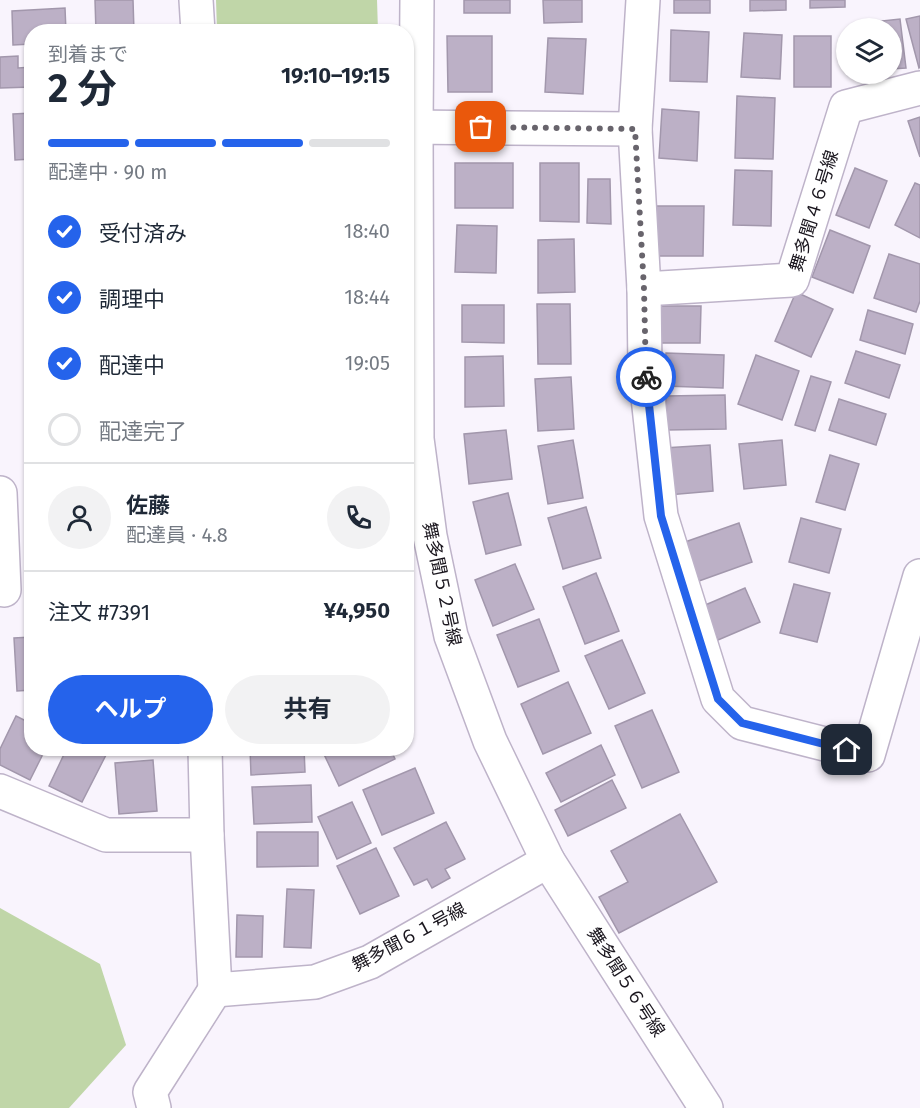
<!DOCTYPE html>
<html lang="ja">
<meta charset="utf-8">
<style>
:root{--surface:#fff;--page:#f2f2f3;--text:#1f2937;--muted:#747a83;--line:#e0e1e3;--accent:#2563eb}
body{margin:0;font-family:"Fira Sans","Noto Sans JP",sans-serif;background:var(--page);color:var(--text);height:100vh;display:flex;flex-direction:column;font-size:22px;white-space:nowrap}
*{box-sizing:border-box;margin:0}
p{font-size:20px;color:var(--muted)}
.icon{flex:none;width:33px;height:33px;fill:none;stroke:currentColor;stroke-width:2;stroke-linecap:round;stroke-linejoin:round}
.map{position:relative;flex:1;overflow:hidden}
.panel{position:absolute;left:24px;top:24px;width:390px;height:732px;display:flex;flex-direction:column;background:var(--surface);border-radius:24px;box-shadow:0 2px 4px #0004}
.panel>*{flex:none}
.tools{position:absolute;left:836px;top:18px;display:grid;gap:12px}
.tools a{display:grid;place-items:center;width:66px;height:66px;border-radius:50%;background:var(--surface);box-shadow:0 2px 4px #0004;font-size:30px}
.pin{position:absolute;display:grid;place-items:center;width:51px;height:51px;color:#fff;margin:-26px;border-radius:12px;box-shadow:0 3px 9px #0006}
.courier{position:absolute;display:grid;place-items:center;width:60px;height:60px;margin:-30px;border:4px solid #2563eb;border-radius:50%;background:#fff;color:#222;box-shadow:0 2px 8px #0007}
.summary em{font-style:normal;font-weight:700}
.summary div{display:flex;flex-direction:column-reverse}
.summary{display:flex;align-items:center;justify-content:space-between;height:102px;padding:0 24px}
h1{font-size:39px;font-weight:700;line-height:45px}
.bar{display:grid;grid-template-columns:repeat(4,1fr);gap:9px 6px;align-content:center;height:72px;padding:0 24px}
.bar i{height:8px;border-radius:4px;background:var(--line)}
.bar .selected{background:var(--accent)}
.bar p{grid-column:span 4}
.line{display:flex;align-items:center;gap:15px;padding:0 24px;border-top:2px solid var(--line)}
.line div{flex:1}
.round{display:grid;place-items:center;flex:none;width:63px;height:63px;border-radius:32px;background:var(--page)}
ol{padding:0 24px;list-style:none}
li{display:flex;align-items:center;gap:18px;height:66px}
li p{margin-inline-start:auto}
li .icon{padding:6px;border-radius:50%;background:var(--accent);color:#fff;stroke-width:4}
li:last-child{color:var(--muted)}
li i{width:33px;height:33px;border:3px solid var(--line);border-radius:50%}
.cta{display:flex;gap:12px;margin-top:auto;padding:12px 24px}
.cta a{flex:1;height:69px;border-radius:36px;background:var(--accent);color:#fff;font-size:24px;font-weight:700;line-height:69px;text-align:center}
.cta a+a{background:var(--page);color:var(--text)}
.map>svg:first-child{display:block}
.green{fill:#c0d6a8}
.building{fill:#bcb0c6;stroke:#a297ac;stroke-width:1.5}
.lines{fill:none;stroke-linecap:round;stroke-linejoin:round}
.minor-casing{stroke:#beb3c9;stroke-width:36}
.tertiary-casing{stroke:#beb3c9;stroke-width:36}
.minor{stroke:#fff;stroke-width:33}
.tertiary{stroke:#fff;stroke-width:33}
.done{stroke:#68646c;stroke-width:6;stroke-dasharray:0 10.8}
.route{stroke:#2563eb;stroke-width:8}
.labels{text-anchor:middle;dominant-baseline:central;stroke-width:5;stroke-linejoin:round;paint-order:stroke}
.street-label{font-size:18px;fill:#1a161e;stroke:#fff}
</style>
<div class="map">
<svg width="920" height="1108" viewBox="0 0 920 1108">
<rect width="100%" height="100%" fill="#f9f4fd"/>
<g class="green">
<path d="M216,0H377L378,31H217Z"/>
<path d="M0,908L100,964L126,1045L69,1108H0Z"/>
</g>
<g class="building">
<path d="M95,0H133L134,32H96Z"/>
<rect x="464" y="0" width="46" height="13"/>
<path d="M543,0H582V22L544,23Z"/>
<rect x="674" y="0" width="36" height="13"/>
<path d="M750,0H786V10L750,11Z"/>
<path d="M810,0H845V7L810,8Z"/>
<path d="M65,8L66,32H32V44L13,45L12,11Z"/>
<path d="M920,16V67L919,68L906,19Z"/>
<path d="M900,19L906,68L891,69V28H864V23Z"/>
<path d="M671,30L709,32L707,82L670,81Z"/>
<path d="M744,33L782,35L780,79L741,77Z"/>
<path d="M447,36H492V92H448Z"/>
<rect x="794" y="36" width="37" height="51"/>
<path d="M548,38L586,39L583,94L545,92Z"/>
<path d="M18,56V68L32,67V87L0,88V57Z"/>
<path d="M737,96L775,98L773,159L735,158Z"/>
<path d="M662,109L699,112L697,161L659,158Z"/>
<path d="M32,113V159L15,160L13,114Z"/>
<path d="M920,117V157L908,121Z"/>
<rect x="455" y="163" width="58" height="45"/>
<path d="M540,163H579V222L540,221Z"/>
<path d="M855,168L887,181L869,228L836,215Z"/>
<path d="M735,170L772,171L771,226L733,225Z"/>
<path d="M588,179H610L611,224L587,223Z"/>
<path d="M915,183L920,185V238L895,225Z"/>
<path d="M656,206H704L703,256H655Z"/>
<path d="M457,225L497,226L496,273L455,272Z"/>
<path d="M830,230L870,246L853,293L812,277Z"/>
<path d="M28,235H32V278H30Z"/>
<path d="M574,239L575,292L538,293V240Z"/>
<path d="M889,254L920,264V301L916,312L874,298Z"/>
<path d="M32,292V335H29L26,293Z"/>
<path d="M796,292L833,309L811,357L775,341Z"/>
<path d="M537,304H570L571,364H538Z"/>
<path d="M462,305H504V343L462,342Z"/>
<path d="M652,306H701L700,343H652Z"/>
<path d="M868,310L913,324L905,354L860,340Z"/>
<path d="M856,351L900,365L889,398L845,383Z"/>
<path d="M666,353L724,355L723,388L664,386Z"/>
<path d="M756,355L799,371L782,420L738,404Z"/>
<path d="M503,356L504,406L465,407V357Z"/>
<path d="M811,376L831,382L815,431L795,425Z"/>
<path d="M571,377L574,429L538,431L535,379Z"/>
<path d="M725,395L726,429L667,430L666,396Z"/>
<path d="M839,399L886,414L876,445L829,430Z"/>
<path d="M32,412V449H29L27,413Z"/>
<path d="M506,430L512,479L469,484L464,434Z"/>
<path d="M573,440L583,498L548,504L538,446Z"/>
<path d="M782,440L786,485L744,489L739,444Z"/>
<path d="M710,445L713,491L668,495L664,448Z"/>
<path d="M830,455L859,464L845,510L816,502Z"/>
<path d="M508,493L521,545L486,554L473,502Z"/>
<path d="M586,507L601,558L563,569L548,518Z"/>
<path d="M801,518L841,529L829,573L789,562Z"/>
<path d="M739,523L752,562L699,581L685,542Z"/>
<path d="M515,564L534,609L493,626L475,580Z"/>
<path d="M596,573L619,631L585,644L563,587Z"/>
<path d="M794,584L830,593L817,642L780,633Z"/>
<path d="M745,588L760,622L718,640L703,606Z"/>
<path d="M539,619L559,671L518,687L497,635Z"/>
<path d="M32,637V690L17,691L14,638Z"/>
<path d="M622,640L645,693L609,709L585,656Z"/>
<path d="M568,682L591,733L543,754L521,704Z"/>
<path d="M652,710L679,772L642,788L615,726Z"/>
<path d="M16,716L32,724V748H46L30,780L0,765V749Z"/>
<path d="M601,745L615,775L561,802L546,773Z"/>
<path d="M67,748H99L107,753L82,802L49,786Z"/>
<path d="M250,748H304L305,772L251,775Z"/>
<path d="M326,748H390L395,759L339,786L322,750Z"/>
<path d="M153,760L157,811L119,814L115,763Z"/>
<path d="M415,768L434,813L382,835L363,790Z"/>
<path d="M612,780L626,808L568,836L555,810Z"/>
<path d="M311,785L312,822L254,824L252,787Z"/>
<path d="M352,802L371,843L337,859L318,817Z"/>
<path d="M680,814L717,882L619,933L599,897L628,882L611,851Z"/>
<path d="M446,822L465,859L445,869L450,878L432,888L427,879L414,885L394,848Z"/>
<path d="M257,832H318V866L257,867Z"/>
<path d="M376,848L399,896L360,914L337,866Z"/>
<path d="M287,889L314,890L311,948L284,947Z"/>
<path d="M237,915L263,916L262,957H236Z"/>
</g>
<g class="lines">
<g class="minor-casing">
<g id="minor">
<path d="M196,0L198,32"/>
<path d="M643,0L635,129L644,289L645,370L661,516L718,699L742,723L868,755L920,576"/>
<path d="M406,127L635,129"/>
<path d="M644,289L792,280L846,107L920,88"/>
<path d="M0,493L4,590"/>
<path d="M205,748L207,835L215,990L315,982L370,962L548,861L706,1108"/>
<path d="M0,791L106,835H207"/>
<path d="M154,1108L150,1092L215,990"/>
</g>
</g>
<g class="tertiary-casing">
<path id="tertiary" d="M417,0L416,127L417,439L430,536L451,636L490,741L548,861"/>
</g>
<use href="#minor" class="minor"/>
<use href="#tertiary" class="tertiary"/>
</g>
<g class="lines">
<path class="done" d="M481,127L635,129L644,289L646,377"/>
<path class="route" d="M646,377L661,516L718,699L742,723L847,750"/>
</g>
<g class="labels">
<g class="street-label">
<text transform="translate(814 211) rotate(-73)">舞多聞４６号線</text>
<text transform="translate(442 584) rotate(78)">舞多聞５２号線</text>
<text transform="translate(409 937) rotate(-28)">舞多聞６１号線</text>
<text transform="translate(626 982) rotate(57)">舞多聞５６号線</text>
</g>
</g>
</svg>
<div class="tools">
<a><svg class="icon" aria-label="layers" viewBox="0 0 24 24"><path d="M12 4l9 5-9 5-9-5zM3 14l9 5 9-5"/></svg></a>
</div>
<div class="pin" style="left:481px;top:127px;background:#ea580c"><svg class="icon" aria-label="bag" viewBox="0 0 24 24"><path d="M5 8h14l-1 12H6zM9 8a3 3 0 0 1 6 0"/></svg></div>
<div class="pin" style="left:847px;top:750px;background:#1f2937"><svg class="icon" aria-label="home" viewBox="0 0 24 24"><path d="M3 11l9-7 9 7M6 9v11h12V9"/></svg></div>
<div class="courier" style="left:646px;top:377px"><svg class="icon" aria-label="bike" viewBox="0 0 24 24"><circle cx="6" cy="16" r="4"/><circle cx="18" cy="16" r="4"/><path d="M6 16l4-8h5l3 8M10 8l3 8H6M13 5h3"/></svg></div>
<section class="panel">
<div class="summary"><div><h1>2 分</h1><p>到着まで</p></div><em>19:10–19:15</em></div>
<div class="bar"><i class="selected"></i><i class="selected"></i><i class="selected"></i><i></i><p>配達中 · 90 m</p></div>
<ol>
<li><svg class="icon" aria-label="check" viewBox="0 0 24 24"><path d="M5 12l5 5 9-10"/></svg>受付済み<p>18:40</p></li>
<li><svg class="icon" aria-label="check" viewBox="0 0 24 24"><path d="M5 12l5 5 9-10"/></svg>調理中<p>18:44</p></li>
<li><svg class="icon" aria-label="check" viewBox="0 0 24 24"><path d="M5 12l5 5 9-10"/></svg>配達中<p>19:05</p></li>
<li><i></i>配達完了</li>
</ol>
<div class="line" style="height:108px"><a class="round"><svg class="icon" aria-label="person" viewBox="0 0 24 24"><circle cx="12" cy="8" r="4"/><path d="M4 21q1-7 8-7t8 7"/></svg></a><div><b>佐藤</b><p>配達員 · 4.8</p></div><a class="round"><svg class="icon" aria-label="phone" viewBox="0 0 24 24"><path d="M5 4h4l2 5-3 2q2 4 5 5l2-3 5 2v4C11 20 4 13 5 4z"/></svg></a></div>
<div class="line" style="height:78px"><div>注文 #7391</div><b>¥4,950</b></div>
<div class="cta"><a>ヘルプ</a><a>共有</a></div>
</section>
</div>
